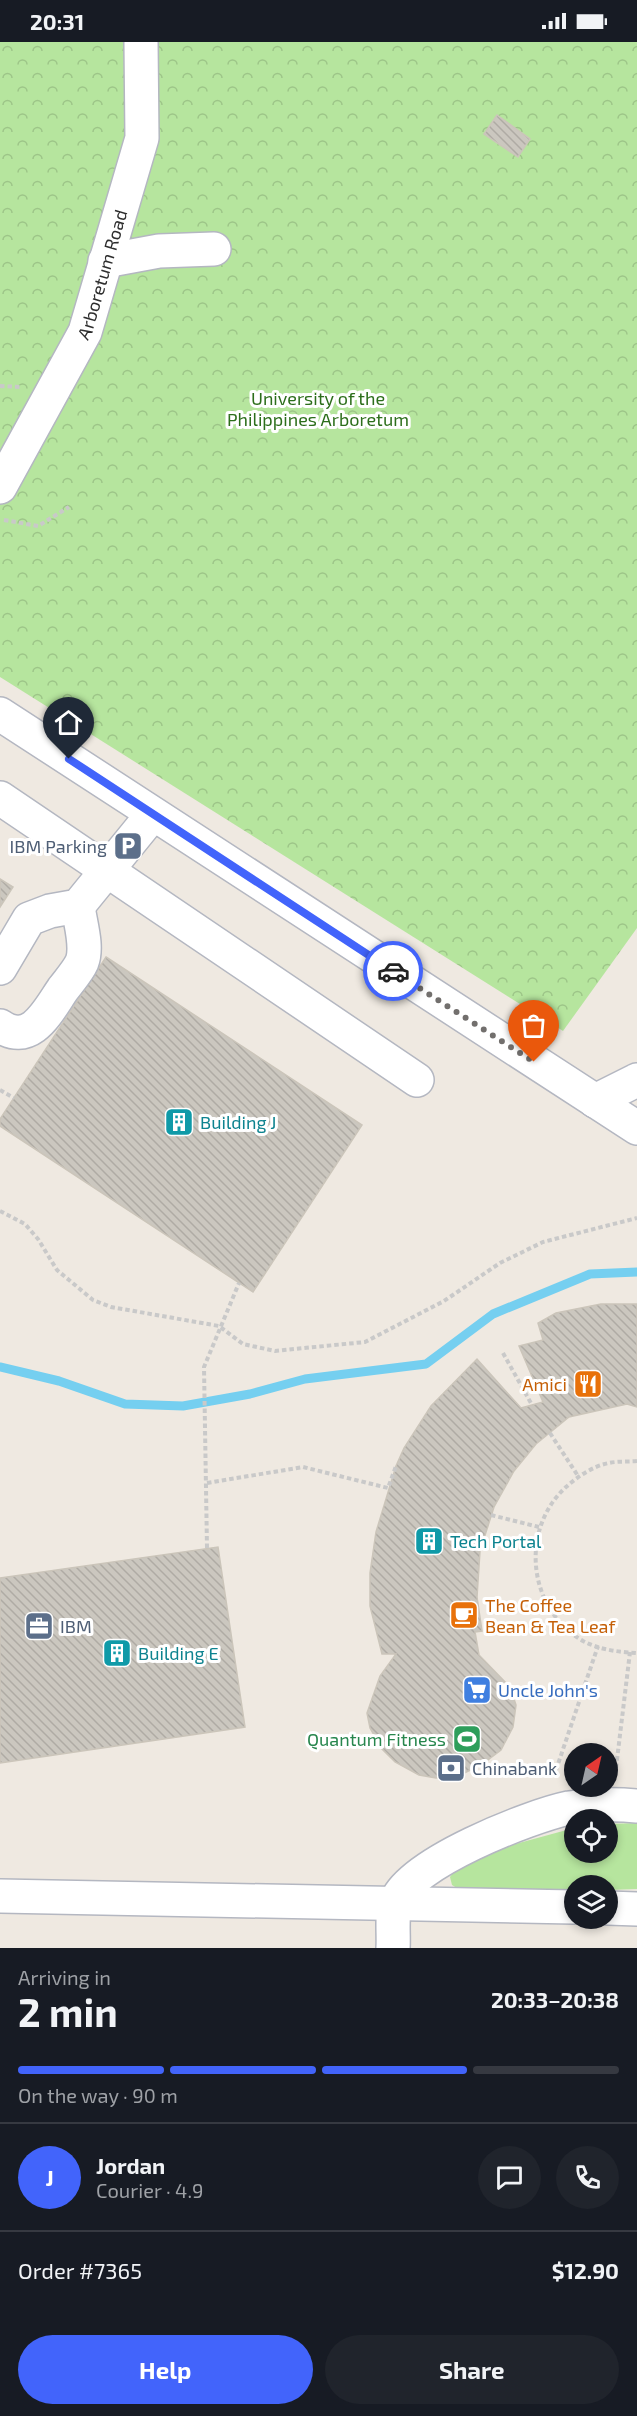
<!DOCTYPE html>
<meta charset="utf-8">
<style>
:root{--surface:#171b24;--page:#20242c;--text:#f1f3f6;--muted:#9ea1a6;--line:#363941;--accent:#4264fb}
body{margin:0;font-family:"Exo 2",sans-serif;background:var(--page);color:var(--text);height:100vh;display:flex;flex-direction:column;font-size:22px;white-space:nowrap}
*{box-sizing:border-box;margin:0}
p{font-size:20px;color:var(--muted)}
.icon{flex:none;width:33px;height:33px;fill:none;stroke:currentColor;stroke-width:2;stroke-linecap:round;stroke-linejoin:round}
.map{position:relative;height:1906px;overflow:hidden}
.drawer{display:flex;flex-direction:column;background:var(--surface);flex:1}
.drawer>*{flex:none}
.needle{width:39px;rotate:34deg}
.controls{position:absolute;left:564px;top:1701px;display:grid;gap:12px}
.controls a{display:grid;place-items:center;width:54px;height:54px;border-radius:50%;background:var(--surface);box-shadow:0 3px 9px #0003;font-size:30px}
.pin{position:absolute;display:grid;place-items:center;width:51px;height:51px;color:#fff;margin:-62px -26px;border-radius:50% 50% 50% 0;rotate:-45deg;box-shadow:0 0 6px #0007}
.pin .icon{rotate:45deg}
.courier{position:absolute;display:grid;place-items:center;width:60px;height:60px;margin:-30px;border:4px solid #4264fb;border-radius:50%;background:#fff;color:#222;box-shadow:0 2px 8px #0007}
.summary em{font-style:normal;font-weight:700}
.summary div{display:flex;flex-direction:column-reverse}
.summary{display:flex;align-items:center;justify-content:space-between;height:102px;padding:0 18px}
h1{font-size:39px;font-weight:700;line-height:45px}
.bar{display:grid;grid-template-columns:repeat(4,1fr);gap:9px 6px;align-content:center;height:72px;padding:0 18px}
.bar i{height:8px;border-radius:4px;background:var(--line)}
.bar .on{background:var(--accent)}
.bar p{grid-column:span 4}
.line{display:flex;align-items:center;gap:15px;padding:0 18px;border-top:2px solid var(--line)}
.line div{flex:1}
.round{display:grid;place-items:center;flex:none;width:63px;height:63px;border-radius:32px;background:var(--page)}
.primary-button{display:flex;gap:12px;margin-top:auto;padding:12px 18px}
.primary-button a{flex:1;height:69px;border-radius:36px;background:var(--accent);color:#fff;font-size:24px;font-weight:700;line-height:69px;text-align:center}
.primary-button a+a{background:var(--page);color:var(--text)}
.status{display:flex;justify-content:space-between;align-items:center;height:42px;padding:0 30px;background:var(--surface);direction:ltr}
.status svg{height:16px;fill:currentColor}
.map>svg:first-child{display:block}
.forest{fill:url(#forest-crowns)}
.garden{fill:#b6e59e}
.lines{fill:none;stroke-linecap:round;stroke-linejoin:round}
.stream{stroke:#75cff0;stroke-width:9}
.building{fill:url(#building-back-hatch);stroke:#cbc5ba;stroke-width:1.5}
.minor-casing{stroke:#b4b7c1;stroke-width:36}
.path{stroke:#c9c9c9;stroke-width:4;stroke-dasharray:4.5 3;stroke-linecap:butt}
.minor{stroke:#fff;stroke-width:33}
.done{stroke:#726f6d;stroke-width:6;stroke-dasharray:0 10.8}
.route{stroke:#4264fb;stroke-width:8}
.labels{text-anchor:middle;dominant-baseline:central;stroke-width:6;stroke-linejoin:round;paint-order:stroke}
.street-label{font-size:18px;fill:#2e2e2e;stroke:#fff}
.park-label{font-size:18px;fill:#2c6e1b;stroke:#fff}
.service-label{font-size:18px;fill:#4e5e75;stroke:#fff;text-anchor:start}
.culture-label{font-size:18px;fill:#0d838f;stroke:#fff;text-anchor:start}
.food-label{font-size:18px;fill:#c56008;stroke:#fff;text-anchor:end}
.shop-label{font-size:18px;fill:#366cbe;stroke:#fff;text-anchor:start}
.leisure-label{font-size:18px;fill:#27864d;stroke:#fff;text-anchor:end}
</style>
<div class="status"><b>20:31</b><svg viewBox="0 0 49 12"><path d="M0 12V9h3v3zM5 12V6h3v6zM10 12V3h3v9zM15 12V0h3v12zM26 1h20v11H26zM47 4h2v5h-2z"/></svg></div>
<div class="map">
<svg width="637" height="1906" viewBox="0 0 637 1906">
<defs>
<pattern id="forest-crowns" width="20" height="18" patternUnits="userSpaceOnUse" patternTransform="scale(1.5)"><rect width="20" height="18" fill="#b6e59e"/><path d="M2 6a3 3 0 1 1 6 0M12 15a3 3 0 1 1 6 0" fill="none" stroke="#9dc588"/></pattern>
<pattern id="building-back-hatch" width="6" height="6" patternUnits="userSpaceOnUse" patternTransform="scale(1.5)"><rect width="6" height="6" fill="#cbc7bf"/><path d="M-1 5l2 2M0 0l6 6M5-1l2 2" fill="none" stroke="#afaba4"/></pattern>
</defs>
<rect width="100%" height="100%" fill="#efe9e1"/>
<path class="forest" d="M0,0H637V886L563,989L0,635Z"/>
<path class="garden" d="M637,1781V1847L608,1848V1844H574V1848H460L452,1843L450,1835L455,1828L501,1806L574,1786V1810H608V1782Z"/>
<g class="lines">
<path class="stream" d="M0,1325L59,1339L125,1362L183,1364L250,1352L305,1337L426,1322L493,1272L590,1232L637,1230"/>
</g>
<g class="building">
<path d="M497,73L530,97L518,115L484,92Z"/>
<path d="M0,837L13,845L0,865Z"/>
<path d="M106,915L362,1083L253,1250L0,1084V1077Z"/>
<path d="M601,1262H637V1365L627,1362L569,1375L536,1402L514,1429L494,1465L480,1509L477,1555L482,1589L475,1590L479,1613L510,1645L516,1663L513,1685L501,1708L481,1723L460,1733L436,1736L419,1733L395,1720L382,1707L370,1686L367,1671L380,1634L396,1612H382L370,1564V1531L376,1490L396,1424L404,1406L431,1364L477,1317L521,1366L543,1360L519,1304L543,1298L538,1281L556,1271Z"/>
<path d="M218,1505L245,1685L0,1721V1536Z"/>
</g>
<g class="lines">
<g class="minor-casing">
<g id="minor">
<path d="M105,219L159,209L214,207"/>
<path id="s1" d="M0,445L85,290L142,96L141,0"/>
<path d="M0,672L637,1086"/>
<path d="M0,756L417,1038"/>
<path d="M0,926L29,877L50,869L78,864L152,773"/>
<path d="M0,984C31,1005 48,969 63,947C69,939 78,929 82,920C88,904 80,881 78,864"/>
<path d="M595,1059L637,1038"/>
<path d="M0,1854L574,1865"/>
<path d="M608,1866L637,1867"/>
<path d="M393,1906C394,1892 391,1873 396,1860C408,1822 530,1774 569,1766C589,1763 616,1762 637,1764"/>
</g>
</g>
<g class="path">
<path d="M0,344L20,345"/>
<path d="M4,478L38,484L69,465"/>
<path d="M0,1048L14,1056"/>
<path d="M0,1169L25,1182L38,1197L57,1228L93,1258L111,1265L219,1284L243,1302L275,1309L365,1300L444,1259L500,1221L543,1200L637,1176"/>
<path d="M503,1311L532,1363"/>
<path d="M550,1391L578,1434"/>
<path d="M637,1419C628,1420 618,1419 609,1421C593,1424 577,1435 566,1445C519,1488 528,1568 583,1599C600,1608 619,1610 637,1611"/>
<path d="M207,1441L303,1425L388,1446L396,1424"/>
<path d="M491,1473L539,1485"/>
<path d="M207,1506L204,1325L239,1241"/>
<path d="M616,1726L630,1610"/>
<path d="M556,1728L598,1604"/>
</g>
<use href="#minor" class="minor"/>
</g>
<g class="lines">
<path class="done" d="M393,929L534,1020"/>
<path class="route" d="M69,717L393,929"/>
</g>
<defs>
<g id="parking-square" transform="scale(1.5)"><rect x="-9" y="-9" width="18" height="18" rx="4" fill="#5c6f8a" stroke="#fff"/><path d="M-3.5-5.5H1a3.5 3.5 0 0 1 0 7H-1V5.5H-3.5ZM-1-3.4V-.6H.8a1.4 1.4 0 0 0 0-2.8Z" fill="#fff"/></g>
<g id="building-square" transform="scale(1.5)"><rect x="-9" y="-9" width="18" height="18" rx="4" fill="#0f9aa8" stroke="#fff"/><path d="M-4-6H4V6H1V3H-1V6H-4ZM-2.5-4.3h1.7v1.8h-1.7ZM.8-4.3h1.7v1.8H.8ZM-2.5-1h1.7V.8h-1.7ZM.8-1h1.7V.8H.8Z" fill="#fff"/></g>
<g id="restaurant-square" transform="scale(1.5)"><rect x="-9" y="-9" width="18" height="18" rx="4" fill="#e8710a" stroke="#fff"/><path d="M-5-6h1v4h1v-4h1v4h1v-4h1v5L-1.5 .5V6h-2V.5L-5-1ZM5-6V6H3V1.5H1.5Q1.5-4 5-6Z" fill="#fff"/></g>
<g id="cafe-square" transform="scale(1.5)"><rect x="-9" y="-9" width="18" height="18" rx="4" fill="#e8710a" stroke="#fff"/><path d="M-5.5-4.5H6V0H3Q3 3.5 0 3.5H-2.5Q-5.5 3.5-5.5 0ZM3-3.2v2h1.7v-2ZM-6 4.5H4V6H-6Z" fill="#fff"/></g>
<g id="office-square" transform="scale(1.5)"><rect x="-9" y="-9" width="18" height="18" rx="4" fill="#5c6f8a" stroke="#fff"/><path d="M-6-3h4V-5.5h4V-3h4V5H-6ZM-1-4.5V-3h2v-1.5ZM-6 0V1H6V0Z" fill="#fff"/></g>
<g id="supermarket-square" transform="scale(1.5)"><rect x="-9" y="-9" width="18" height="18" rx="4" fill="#3f7fe0" stroke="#fff"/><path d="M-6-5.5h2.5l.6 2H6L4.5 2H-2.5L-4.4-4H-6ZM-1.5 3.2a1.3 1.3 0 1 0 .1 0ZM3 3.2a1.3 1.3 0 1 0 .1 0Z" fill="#fff"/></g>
<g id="stadium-square" transform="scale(1.5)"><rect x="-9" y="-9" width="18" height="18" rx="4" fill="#2e9e5b" stroke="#fff"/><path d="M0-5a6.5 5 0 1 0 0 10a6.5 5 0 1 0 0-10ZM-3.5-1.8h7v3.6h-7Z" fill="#fff"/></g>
<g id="bank-square" transform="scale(1.5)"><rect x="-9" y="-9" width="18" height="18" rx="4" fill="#5c6f8a" stroke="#fff"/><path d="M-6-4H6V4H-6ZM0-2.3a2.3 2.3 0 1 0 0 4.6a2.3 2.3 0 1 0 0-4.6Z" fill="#fff"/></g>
</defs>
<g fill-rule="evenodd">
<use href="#parking-square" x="128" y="804"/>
<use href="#building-square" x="179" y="1080"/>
<use href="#restaurant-square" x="588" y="1342"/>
<use href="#building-square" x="429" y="1499"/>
<use href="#cafe-square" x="464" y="1573"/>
<use href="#office-square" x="39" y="1584"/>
<use href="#building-square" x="117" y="1611"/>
<use href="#supermarket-square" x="477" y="1648"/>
<use href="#stadium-square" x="467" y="1697"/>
<use href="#bank-square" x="451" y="1726"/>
</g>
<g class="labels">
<g class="street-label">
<text stroke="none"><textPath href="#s1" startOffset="237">Arboretum Road</textPath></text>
</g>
<g class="park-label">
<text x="318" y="356">University of the<tspan x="318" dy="21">Philippines Arboretum</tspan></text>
</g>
<g class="service-label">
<text x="107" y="804" text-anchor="end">IBM Parking</text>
<text x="60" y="1584">IBM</text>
<text x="472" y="1726">Chinabank</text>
</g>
<g class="culture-label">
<text x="200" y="1080">Building J</text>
<text x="450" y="1499">Tech Portal</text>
<text x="138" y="1611">Building E</text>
</g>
<g class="food-label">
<text x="567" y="1342">Amici</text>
<text x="485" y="1563" text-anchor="start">The Coffee<tspan x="485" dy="21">Bean &amp; Tea Leaf</tspan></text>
</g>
<g class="shop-label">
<text x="498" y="1648">Uncle John's</text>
</g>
<g class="leisure-label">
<text x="446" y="1697">Quantum Fitness</text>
</g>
</g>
</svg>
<div class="controls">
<a><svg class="needle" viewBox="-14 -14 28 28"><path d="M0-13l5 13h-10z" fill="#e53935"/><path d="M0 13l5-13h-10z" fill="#9ea1a6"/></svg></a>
<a><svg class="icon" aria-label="locate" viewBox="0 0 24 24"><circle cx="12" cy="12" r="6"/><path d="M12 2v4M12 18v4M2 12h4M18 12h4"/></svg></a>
<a><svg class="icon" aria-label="layers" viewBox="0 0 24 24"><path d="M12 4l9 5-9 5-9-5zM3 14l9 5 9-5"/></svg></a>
</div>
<div class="pin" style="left:534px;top:1020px;background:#ea580c"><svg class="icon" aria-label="bag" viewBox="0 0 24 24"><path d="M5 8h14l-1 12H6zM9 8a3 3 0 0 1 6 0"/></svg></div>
<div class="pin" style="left:69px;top:717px;background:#1f2937"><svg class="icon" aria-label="home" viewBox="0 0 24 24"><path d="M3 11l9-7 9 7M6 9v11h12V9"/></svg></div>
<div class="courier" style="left:393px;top:929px"><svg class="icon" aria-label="car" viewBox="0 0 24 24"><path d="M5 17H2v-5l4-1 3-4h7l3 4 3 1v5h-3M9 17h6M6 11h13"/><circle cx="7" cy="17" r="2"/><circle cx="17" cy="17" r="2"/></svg></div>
</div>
<section class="drawer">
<div class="summary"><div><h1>2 min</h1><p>Arriving in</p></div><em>20:33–20:38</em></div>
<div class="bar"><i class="on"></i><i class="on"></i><i class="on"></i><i></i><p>On the way · 90 m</p></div>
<div class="line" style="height:108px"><b class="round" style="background:var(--accent);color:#fff">J</b><div><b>Jordan</b><p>Courier · 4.9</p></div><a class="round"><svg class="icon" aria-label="chat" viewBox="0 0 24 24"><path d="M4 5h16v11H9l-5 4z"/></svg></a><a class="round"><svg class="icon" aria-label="phone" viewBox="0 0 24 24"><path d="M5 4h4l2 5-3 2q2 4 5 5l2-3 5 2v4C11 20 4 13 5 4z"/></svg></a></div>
<div class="line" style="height:78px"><div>Order #7365</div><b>$12.90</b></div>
<div class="primary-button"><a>Help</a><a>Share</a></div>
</section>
